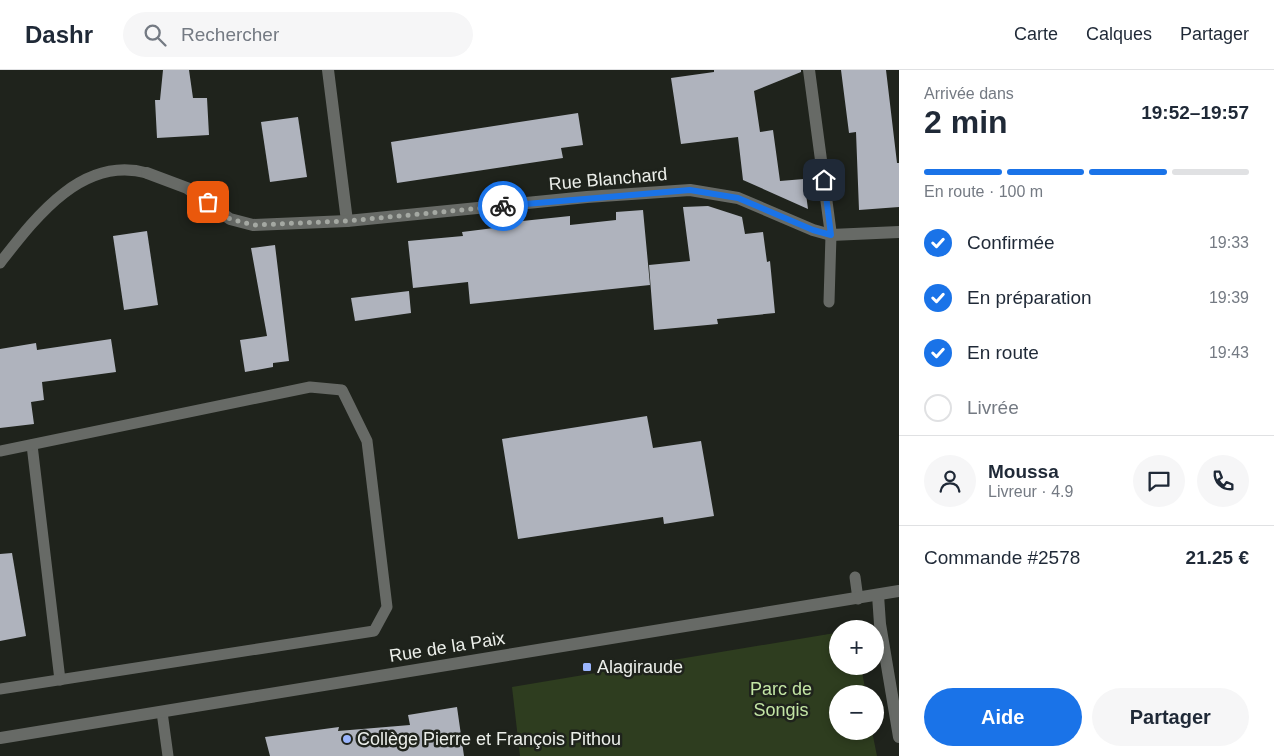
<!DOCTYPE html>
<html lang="fr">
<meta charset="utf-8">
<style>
:root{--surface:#fff;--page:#f6f6f7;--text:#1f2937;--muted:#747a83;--line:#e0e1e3;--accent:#1a73e8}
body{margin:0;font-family:Helvetica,sans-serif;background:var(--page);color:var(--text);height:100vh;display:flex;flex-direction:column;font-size:19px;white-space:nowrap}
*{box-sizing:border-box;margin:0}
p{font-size:16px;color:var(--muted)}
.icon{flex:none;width:28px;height:28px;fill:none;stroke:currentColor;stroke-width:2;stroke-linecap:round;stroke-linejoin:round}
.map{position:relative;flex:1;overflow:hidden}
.panel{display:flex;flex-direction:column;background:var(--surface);width:375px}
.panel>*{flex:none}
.fabs{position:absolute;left:829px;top:550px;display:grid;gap:10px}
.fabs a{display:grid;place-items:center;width:55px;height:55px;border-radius:50%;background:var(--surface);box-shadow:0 2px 8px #0003;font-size:25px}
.pin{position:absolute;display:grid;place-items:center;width:42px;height:42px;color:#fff;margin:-21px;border-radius:10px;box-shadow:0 2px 8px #0006}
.courier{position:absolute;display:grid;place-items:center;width:50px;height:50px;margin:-25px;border:4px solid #1a73e8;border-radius:50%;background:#fff;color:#222;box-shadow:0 1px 6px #0007}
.summary em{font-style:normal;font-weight:600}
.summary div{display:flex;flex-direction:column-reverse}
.summary{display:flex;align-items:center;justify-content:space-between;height:85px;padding:0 25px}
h1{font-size:32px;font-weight:600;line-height:38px}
.bar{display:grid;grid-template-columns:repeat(4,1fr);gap:8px 5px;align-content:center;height:60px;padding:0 25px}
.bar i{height:6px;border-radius:4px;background:var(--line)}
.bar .on{background:var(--accent)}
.bar p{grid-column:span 4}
.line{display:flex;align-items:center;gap:12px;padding:0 25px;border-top:1px solid var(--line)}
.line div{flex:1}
.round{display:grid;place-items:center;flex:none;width:52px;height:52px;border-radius:26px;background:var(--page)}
ol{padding:0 25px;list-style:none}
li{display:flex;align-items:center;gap:15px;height:55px}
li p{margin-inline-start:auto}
li .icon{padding:5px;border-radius:50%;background:var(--accent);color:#fff;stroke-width:4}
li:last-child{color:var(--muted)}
li i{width:28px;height:28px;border:2px solid var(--line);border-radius:50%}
.action{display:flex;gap:10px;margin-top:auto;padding:10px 25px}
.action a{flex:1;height:58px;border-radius:30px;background:var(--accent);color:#fff;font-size:20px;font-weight:600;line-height:58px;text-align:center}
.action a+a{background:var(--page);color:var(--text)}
header{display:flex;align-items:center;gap:30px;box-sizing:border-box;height:70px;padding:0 25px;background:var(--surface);border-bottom:1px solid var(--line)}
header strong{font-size:24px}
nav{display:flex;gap:28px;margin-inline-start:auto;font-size:18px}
.search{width:350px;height:45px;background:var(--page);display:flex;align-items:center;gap:12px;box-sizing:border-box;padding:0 18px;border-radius:28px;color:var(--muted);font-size:19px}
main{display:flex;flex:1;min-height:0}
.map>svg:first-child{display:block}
.green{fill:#2e3d1f}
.building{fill:#afb3bd}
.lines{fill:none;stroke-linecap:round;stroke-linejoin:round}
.service{stroke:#676a66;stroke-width:11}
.minor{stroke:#676a66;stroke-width:12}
.done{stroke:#a4a8a2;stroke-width:5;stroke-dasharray:0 9}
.route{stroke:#1a73e8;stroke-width:6}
.poi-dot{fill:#9ab5fd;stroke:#1f231c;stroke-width:2}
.labels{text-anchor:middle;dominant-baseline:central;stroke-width:5;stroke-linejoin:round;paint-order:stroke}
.street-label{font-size:18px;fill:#ecefea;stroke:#1f231c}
.poi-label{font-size:18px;fill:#ecefea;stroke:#1f231c;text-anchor:start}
.park-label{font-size:18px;fill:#c3e5a5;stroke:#1f231c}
</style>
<header>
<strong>Dashr</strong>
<div class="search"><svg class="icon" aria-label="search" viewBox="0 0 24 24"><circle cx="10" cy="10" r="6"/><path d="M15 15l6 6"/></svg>Rechercher</div>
<nav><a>Carte</a><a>Calques</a><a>Partager</a></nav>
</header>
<main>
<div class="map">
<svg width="899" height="686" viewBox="0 0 899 686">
<rect width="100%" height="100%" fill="#1f231c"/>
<path class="green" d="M835,563L837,565L838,596H861L866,624H838V661H872L877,686H520L512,617Z"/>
<g class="building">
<path d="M163,0H189L193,28H207L209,65L157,68L155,30H160Z"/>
<path d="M714,0H801V2L754,21L760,62L773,60L780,111L804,109L808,139L743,110L738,67L681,74L671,8L714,2Z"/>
<path d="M841,0H886L897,93H899V137L859,140L856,62L849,63Z"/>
<path d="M578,43L583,75L561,78L563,88L397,113L391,72Z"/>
<path d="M298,47L307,107L270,112L261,52Z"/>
<path d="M708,136L742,147L745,164L763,162L767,192L770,191L775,243L717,249L718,254L654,260L649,195L690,191L683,137Z"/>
<path d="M643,140L650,215L470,234L468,212L413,218L408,171L463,166L462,162L502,157V153L570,146V155L616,150V142Z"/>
<path d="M147,161L158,235L124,240L113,166Z"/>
<path d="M275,175L289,291L273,293V297L245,302L240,270L267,266L251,178Z"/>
<path d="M409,221L411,243L355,251L351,228Z"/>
<path d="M111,269L116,302L42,312L44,330L31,332L34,354L0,358V279L36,273L37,280Z"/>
<path d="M647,346L653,378L701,371L714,446L664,454L663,447L518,469L502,369Z"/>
<path d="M12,483L26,566L0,571V484Z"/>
<path d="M457,637L464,686H270L265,667L339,657L338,661L410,655L408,645Z"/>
</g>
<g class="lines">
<g class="service">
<path d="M0,193C35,148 82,85 147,103"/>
<path d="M829,232L831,165"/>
<path d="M32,375L60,610"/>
<path d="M0,381L310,317L342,320L367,371L387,537L374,561L0,619"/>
<path d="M855,507L858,529"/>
<path d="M162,642L168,686"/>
</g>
<g class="minor">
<path d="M328,0L347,151"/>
<path d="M809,0L831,165"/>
<path d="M147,103L187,118L230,149L253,155L347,151L587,127L690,120L738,128L813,160L831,165L899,162"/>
<path d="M878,525L880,554L899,667"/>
<path d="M0,668L899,521"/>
</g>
</g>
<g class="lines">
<path class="done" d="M208,132L230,149L253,155L347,151L503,136"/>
<path class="route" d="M503,136L690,120L738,128L813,160L831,165L824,110"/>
</g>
<g class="poi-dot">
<rect x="582" y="592" width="10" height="10" rx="2.5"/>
<circle cx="347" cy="669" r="5"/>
</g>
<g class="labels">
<g class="street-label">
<text transform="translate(608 109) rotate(-5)">Rue Blanchard</text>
<text transform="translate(447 577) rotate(-9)">Rue de la Paix</text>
</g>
<g class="poi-label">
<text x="597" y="597">Alagiraude</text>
<text x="357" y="669">Collège Pierre et François Pithou</text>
</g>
<g class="park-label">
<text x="781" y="619">Parc de<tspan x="781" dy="21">Songis</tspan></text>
</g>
</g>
</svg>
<div class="fabs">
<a>+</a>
<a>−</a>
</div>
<div class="pin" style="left:208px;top:132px;background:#ea580c"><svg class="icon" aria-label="bag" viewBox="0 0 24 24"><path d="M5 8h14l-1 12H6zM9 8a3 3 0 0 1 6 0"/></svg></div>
<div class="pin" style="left:824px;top:110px;background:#1f2937"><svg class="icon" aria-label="home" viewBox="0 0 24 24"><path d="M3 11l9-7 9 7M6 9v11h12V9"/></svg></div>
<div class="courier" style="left:503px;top:136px"><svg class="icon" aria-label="bike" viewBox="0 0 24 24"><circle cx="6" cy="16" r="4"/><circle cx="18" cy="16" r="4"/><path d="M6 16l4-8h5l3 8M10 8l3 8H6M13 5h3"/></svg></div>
</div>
<section class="panel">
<div class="summary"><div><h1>2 min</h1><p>Arrivée dans</p></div><em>19:52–19:57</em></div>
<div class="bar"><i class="on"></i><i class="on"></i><i class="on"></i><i></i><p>En route · 100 m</p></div>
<ol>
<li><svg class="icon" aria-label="check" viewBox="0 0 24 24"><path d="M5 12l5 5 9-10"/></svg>Confirmée<p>19:33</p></li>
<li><svg class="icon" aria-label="check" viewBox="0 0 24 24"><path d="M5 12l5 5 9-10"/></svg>En préparation<p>19:39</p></li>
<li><svg class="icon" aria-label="check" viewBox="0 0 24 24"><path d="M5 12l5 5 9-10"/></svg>En route<p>19:43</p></li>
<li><i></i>Livrée</li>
</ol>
<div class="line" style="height:90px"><a class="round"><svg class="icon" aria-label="person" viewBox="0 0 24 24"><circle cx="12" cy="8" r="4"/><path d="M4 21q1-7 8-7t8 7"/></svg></a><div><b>Moussa</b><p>Livreur · 4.9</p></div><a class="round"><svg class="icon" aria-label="chat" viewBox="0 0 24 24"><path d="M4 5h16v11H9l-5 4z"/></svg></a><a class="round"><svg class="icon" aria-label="phone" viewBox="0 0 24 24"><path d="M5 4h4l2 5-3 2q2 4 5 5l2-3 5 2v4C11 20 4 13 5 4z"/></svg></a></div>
<div class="line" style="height:65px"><div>Commande #2578</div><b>21.25 €</b></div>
<div class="action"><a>Aide</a><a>Partager</a></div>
</section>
</main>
